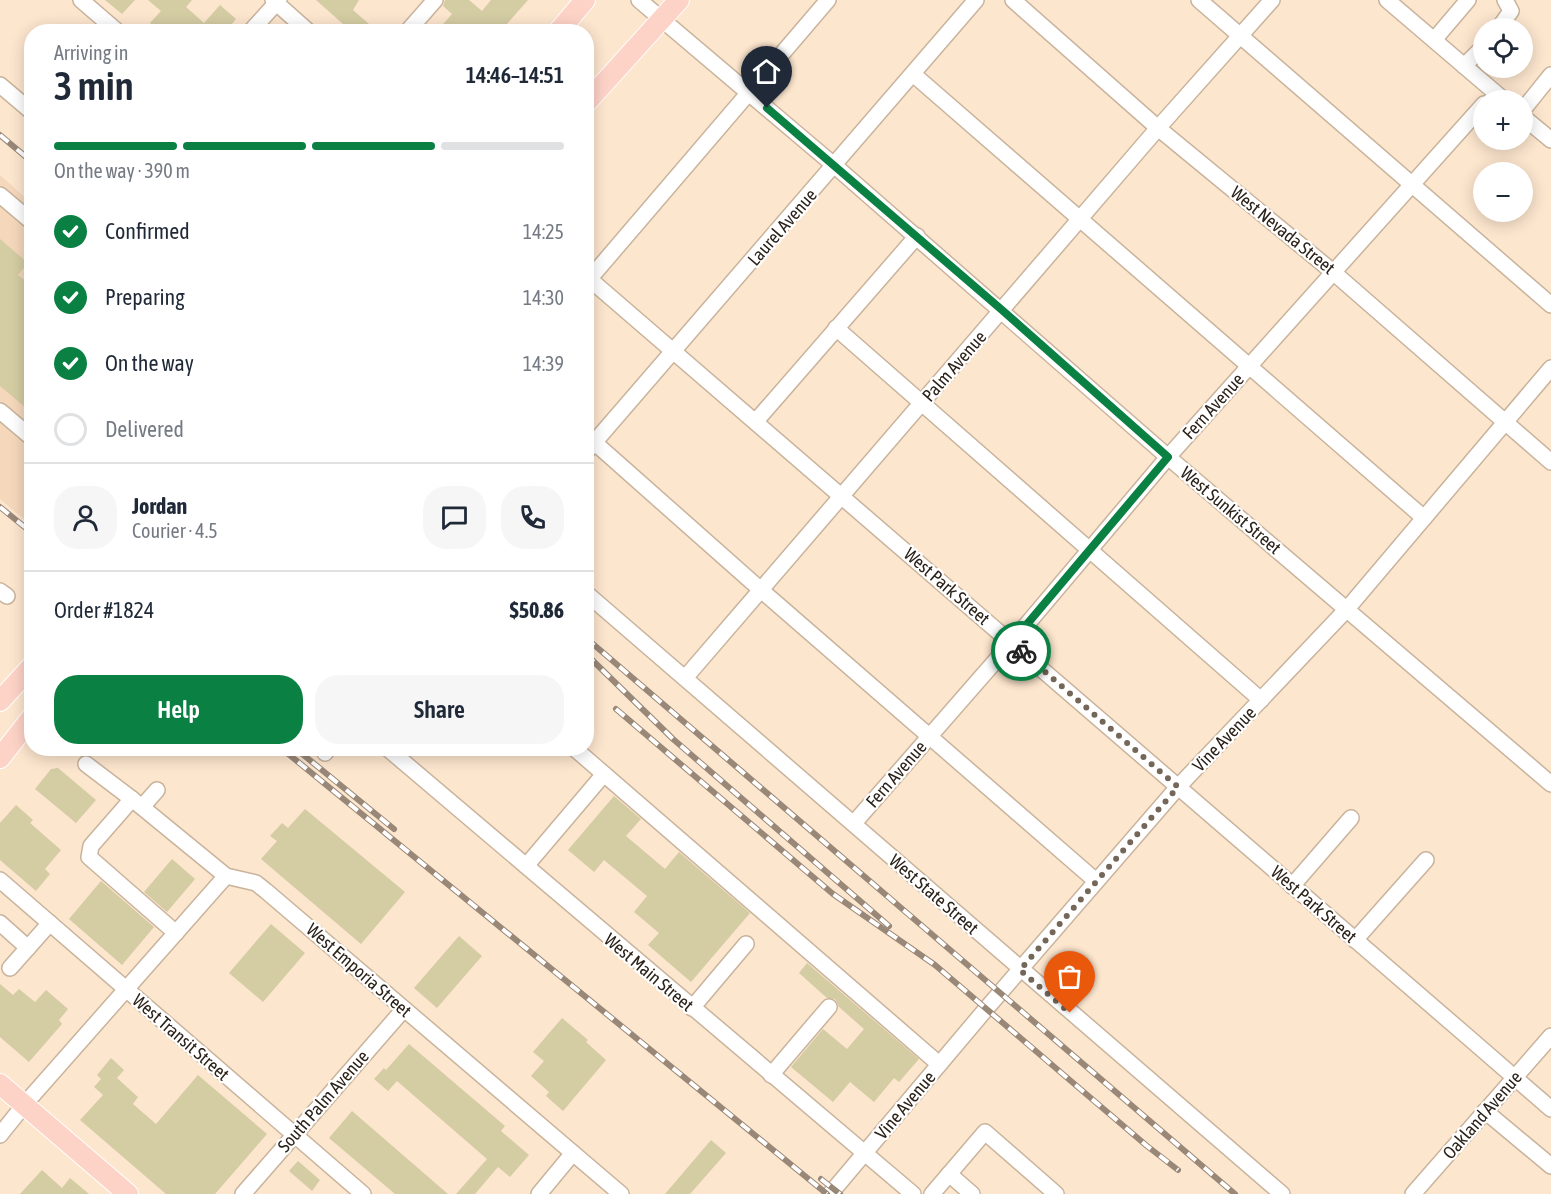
<!DOCTYPE html>
<meta charset="utf-8">
<style>
:root{--surface:#fff;--page:#f6f6f7;--text:#1f2937;--muted:#747a83;--line:#e0e1e3;--accent:#0b8043}
body{margin:0;font-family:"Asap Condensed",sans-serif;background:var(--page);color:var(--text);height:100vh;display:flex;flex-direction:column;font-size:22px;white-space:nowrap}
*{box-sizing:border-box;margin:0}
p{font-size:20px;color:var(--muted)}
.icon{flex:none;width:33px;height:33px;fill:none;stroke:currentColor;stroke-width:2;stroke-linecap:round;stroke-linejoin:round}
.map{position:relative;flex:1;overflow:hidden}
.details{position:absolute;left:24px;top:24px;width:570px;height:732px;display:flex;flex-direction:column;background:var(--surface);border-radius:24px;box-shadow:0 3px 15px #0003}
.details>*{flex:none}
.tools{position:absolute;left:1473px;top:18px;display:grid;gap:12px}
.tools a{display:grid;place-items:center;width:60px;height:60px;border-radius:50%;background:var(--surface);box-shadow:0 3px 15px #0003;font-size:30px}
.pin{position:absolute;display:grid;place-items:center;width:51px;height:51px;color:#fff;margin:-62px -26px;border-radius:50% 50% 50% 0;rotate:-45deg;box-shadow:0 0 6px #0007}
.pin .icon{rotate:45deg}
.courier{position:absolute;display:grid;place-items:center;width:60px;height:60px;margin:-30px;border:4px solid #0b8043;border-radius:50%;background:#fff;color:#222;box-shadow:0 2px 8px #0007}
.summary em{font-style:normal;font-weight:600}
.summary div{display:flex;flex-direction:column-reverse}
.summary{display:flex;align-items:center;justify-content:space-between;height:102px;padding:0 30px}
h1{font-size:39px;font-weight:600;line-height:45px}
.bar{display:grid;grid-template-columns:repeat(4,1fr);gap:9px 6px;align-content:center;height:72px;padding:0 30px}
.bar i{height:8px;border-radius:4px;background:var(--line)}
.bar .current{background:var(--accent)}
.bar p{grid-column:span 4}
.line{display:flex;align-items:center;gap:15px;padding:0 30px;border-top:2px solid var(--line)}
.line div{flex:1}
.round{display:grid;place-items:center;flex:none;width:63px;height:63px;border-radius:24px;background:var(--page)}
ol{padding:0 30px;list-style:none}
li{display:flex;align-items:center;gap:18px;height:66px}
li p{margin-inline-start:auto}
li .icon{padding:6px;border-radius:50%;background:var(--accent);color:#fff;stroke-width:4}
li:last-child{color:var(--muted)}
li i{width:33px;height:33px;border:3px solid var(--line);border-radius:50%}
.button{display:flex;gap:12px;margin-top:auto;padding:12px 30px}
.button a{flex:1;height:69px;border-radius:24px;background:var(--accent);color:#fff;font-size:24px;font-weight:600;line-height:69px;text-align:center}
.button a+a{background:var(--page);color:var(--text)}
.map>svg:first-child{display:block}
.built{fill:#f5d8bc}
.building{fill:#d4cca3}
.lines{fill:none;stroke-linecap:round;stroke-linejoin:round}
.minor-casing{stroke:#c9b39c;stroke-width:18}
.major-casing{stroke:#fff;stroke-width:22}
.minor{stroke:#fff;stroke-width:15}
.major{stroke:#fed3c7;stroke-width:20}
.rail-casing{stroke:#998878;stroke-width:6}
.rail{stroke:#fff;stroke-width:4;stroke-dasharray:11;stroke-linecap:butt}
.done{stroke:#746759;stroke-width:6;stroke-dasharray:0 10.8}
.route{stroke:#0b8043;stroke-width:8}
.labels{text-anchor:middle;dominant-baseline:central;stroke-width:4.5;stroke-linejoin:round;paint-order:stroke}
.street-label{font-size:18px;fill:#2b221a;stroke:#fff}
</style>
<div class="map">
<svg width="1551" height="1194" viewBox="0 0 1551 1194">
<rect width="100%" height="100%" fill="#fde6ce"/>
<path class="built" d="M0,175L31,203V525L0,499Z"/>
<g class="building">
<path d="M105,0H135L122,14Z"/>
<path d="M148,0H192L186,7L204,23L220,5L236,19L225,32H160L150,23L161,11Z"/>
<path d="M316,0H359L353,10L378,32H352Z"/>
<path d="M445,0H469L482,11L491,0H528L500,32H436L452,14L443,6Z"/>
<path d="M0,239L28,263L18,275L32,286V413L0,386Z"/>
<path d="M58,768L96,800L76,823L35,789L51,769Z"/>
<path d="M614,796L641,819L626,836L665,869L679,852L750,913L691,982L648,945L659,933L634,912L647,896L604,860L594,872L568,850Z"/>
<path d="M16,805L33,820L30,823L61,850L45,869L50,874L36,891L0,860V823Z"/>
<path d="M305,809L405,892L361,944L261,859L277,841L270,836L282,823L288,828Z"/>
<path d="M172,859L195,879L167,912L144,892Z"/>
<path d="M101,881L154,927L122,965L69,919Z"/>
<path d="M271,924L305,953L263,1002L229,973Z"/>
<path d="M459,936L482,956L437,1008L414,988Z"/>
<path d="M807,963L919,1059L899,1082L894,1078L874,1102L850,1082L833,1102L791,1067L823,1029L847,1049L864,1029L839,1007L835,999L827,998L799,973Z"/>
<path d="M0,984L13,995L19,989L35,1002L46,990L68,1009L59,1020L62,1024L29,1062L0,1037Z"/>
<path d="M562,1018L588,1040L586,1042L606,1060L563,1111L546,1096L549,1092L531,1076L544,1061L533,1052Z"/>
<path d="M409,1044L505,1126L501,1131L529,1155L510,1177L498,1167L475,1194H456L487,1159L397,1081L388,1091L374,1079L384,1068L386,1070Z"/>
<path d="M111,1058L124,1070L117,1078L138,1097L133,1104L156,1124L198,1075L267,1134L215,1194H166L80,1120L103,1095L94,1087L101,1079L97,1075Z"/>
<path d="M352,1111L448,1194H395L329,1138Z"/>
<path d="M711,1140L726,1153L690,1194H665Z"/>
<path d="M298,1161L320,1180L312,1191L289,1171Z"/>
<path d="M42,1170L62,1188L70,1178L89,1194H20Z"/>
</g>
<g class="lines">
<g class="minor-casing">
<g id="minor">
<path d="M81,0L118,32"/>
<path d="M273,0L309,32"/>
<path d="M639,0L835,166L1168,457L1551,784"/>
<path d="M1013,0L1158,128L1333,272L1551,462"/>
<path d="M1199,0L1551,305"/>
<path d="M1387,0L1504,100"/>
<path d="M1499,28L1511,11L1505,0"/>
<path d="M250,32L279,0"/>
<path d="M407,32L435,0"/>
<path d="M1434,40L1468,0"/>
<path d="M1464,66L1484,46"/>
<path d="M913,74L1424,518"/>
<path d="M0,85L32,112"/>
<path d="M1522,111L1551,75"/>
<path d="M1522,116L1551,140"/>
<path d="M0,195L32,222"/>
<path d="M586,276C910,552 1230,831 1551,1109"/>
<path d="M586,283L828,0"/>
<path d="M836,328L1261,700"/>
<path d="M0,411L32,438"/>
<path d="M756,421L917,236"/>
<path d="M586,435L761,590L1096,881"/>
<path d="M586,452L976,0"/>
<path d="M0,591L7,596"/>
<path d="M586,593L1282,1194"/>
<path d="M685,678L1158,128L1272,0"/>
<path d="M387,748L913,1194"/>
<path d="M574,748L939,1064"/>
<path d="M325,753L329,748"/>
<path d="M86,764L132,799L226,876L256,883L266,891L621,1194"/>
<path d="M132,799L91,846L89,857L176,933"/>
<path d="M142,807L157,790"/>
<path d="M854,823L1012,642L1168,457L1484,104"/>
<path d="M526,866L604,774"/>
<path d="M0,880L363,1194"/>
<path d="M1292,886L1351,818"/>
<path d="M0,923L28,948"/>
<path d="M1355,940L1426,860"/>
<path d="M10,968L50,923"/>
<path d="M692,1008L746,944"/>
<path d="M771,1075L829,1007"/>
<path d="M1485,1111L1551,1166"/>
<path d="M0,1135L24,1105L226,876"/>
<path d="M949,1174L972,1194"/>
<path d="M243,1194L404,1009"/>
<path d="M539,1194L573,1153"/>
<path d="M830,1194L986,1009L1178,787L1347,609L1551,368"/>
<path d="M932,1194L985,1132L1056,1194"/>
<path d="M1413,1194L1551,1036"/>
</g>
</g>
<g class="major-casing">
<g id="major">
<path d="M558,32L585,0"/>
<path d="M586,103L679,0"/>
<path d="M0,701L32,666"/>
<path d="M0,758L32,717"/>
<path d="M0,1084L128,1194"/>
</g>
</g>
<use href="#minor" class="minor"/>
<use href="#major" class="major"/>
<g class="rail-casing">
<g id="rail">
<path d="M0,135L32,162"/>
<path d="M0,507L32,533"/>
<path d="M586,638L1235,1194"/>
<path d="M586,654L673,739L889,926"/>
<path d="M616,709L833,894L935,965L1147,1146L1178,1170"/>
<path d="M281,748L827,1194"/>
<path d="M295,748L394,829"/>
<path d="M821,1179L840,1194"/>
</g>
</g>
<use href="#rail" class="rail"/>
</g>
<g class="lines">
<path class="done" d="M1021,651L1178,787L1020,970L1070,1013"/>
<path class="route" d="M767,108L1002,310L1168,457L1012,642L1021,651"/>
</g>
<g class="labels">
<g class="street-label">
<text transform="translate(782 227) rotate(-49)">Laurel Avenue</text>
<text transform="translate(1283 230) rotate(39)">West Nevada Street</text>
<text transform="translate(954 366) rotate(-49)">Palm Avenue</text>
<text transform="translate(1213 406) rotate(-48)">Fern Avenue</text>
<text transform="translate(1231 510) rotate(40)">West Sunkist Street</text>
<text transform="translate(947 586) rotate(41)">West Park Street</text>
<text transform="translate(1224 739) rotate(-46)">Vine Avenue</text>
<text transform="translate(896 774) rotate(-49)">Fern Avenue</text>
<text transform="translate(934 894) rotate(41)">West State Street</text>
<text transform="translate(1314 904) rotate(41)">West Park Street</text>
<text transform="translate(359 970) rotate(41)">West Emporia Street</text>
<text transform="translate(649 972) rotate(40)">West Main Street</text>
<text transform="translate(181 1037) rotate(41)">West Transit Street</text>
<text transform="translate(323 1101) rotate(-49)">South Palm Avenue</text>
<text transform="translate(905 1105) rotate(-50)">Vine Avenue</text>
<text transform="translate(1482 1115) rotate(-49)">Oakland Avenue</text>
</g>
</g>
</svg>
<div class="tools">
<a><svg class="icon" aria-label="locate" viewBox="0 0 24 24"><circle cx="12" cy="12" r="6"/><path d="M12 2v4M12 18v4M2 12h4M18 12h4"/></svg></a>
<a>+</a>
<a>−</a>
</div>
<div class="pin" style="left:1070px;top:1013px;background:#ea580c"><svg class="icon" aria-label="bag" viewBox="0 0 24 24"><path d="M5 8h14l-1 12H6zM9 8a3 3 0 0 1 6 0"/></svg></div>
<div class="pin" style="left:767px;top:108px;background:#1f2937"><svg class="icon" aria-label="home" viewBox="0 0 24 24"><path d="M3 11l9-7 9 7M6 9v11h12V9"/></svg></div>
<div class="courier" style="left:1021px;top:651px"><svg class="icon" aria-label="bike" viewBox="0 0 24 24"><circle cx="6" cy="16" r="4"/><circle cx="18" cy="16" r="4"/><path d="M6 16l4-8h5l3 8M10 8l3 8H6M13 5h3"/></svg></div>
<section class="details">
<div class="summary"><div><h1>3 min</h1><p>Arriving in</p></div><em>14:46–14:51</em></div>
<div class="bar"><i class="current"></i><i class="current"></i><i class="current"></i><i></i><p>On the way · 390 m</p></div>
<ol>
<li><svg class="icon" aria-label="check" viewBox="0 0 24 24"><path d="M5 12l5 5 9-10"/></svg>Confirmed<p>14:25</p></li>
<li><svg class="icon" aria-label="check" viewBox="0 0 24 24"><path d="M5 12l5 5 9-10"/></svg>Preparing<p>14:30</p></li>
<li><svg class="icon" aria-label="check" viewBox="0 0 24 24"><path d="M5 12l5 5 9-10"/></svg>On the way<p>14:39</p></li>
<li><i></i>Delivered</li>
</ol>
<div class="line" style="height:108px"><a class="round"><svg class="icon" aria-label="person" viewBox="0 0 24 24"><circle cx="12" cy="8" r="4"/><path d="M4 21q1-7 8-7t8 7"/></svg></a><div><b>Jordan</b><p>Courier · 4.5</p></div><a class="round"><svg class="icon" aria-label="chat" viewBox="0 0 24 24"><path d="M4 5h16v11H9l-5 4z"/></svg></a><a class="round"><svg class="icon" aria-label="phone" viewBox="0 0 24 24"><path d="M5 4h4l2 5-3 2q2 4 5 5l2-3 5 2v4C11 20 4 13 5 4z"/></svg></a></div>
<div class="line" style="height:78px"><div>Order #1824</div><b>$50.86</b></div>
<div class="button"><a>Help</a><a>Share</a></div>
</section>
</div>
